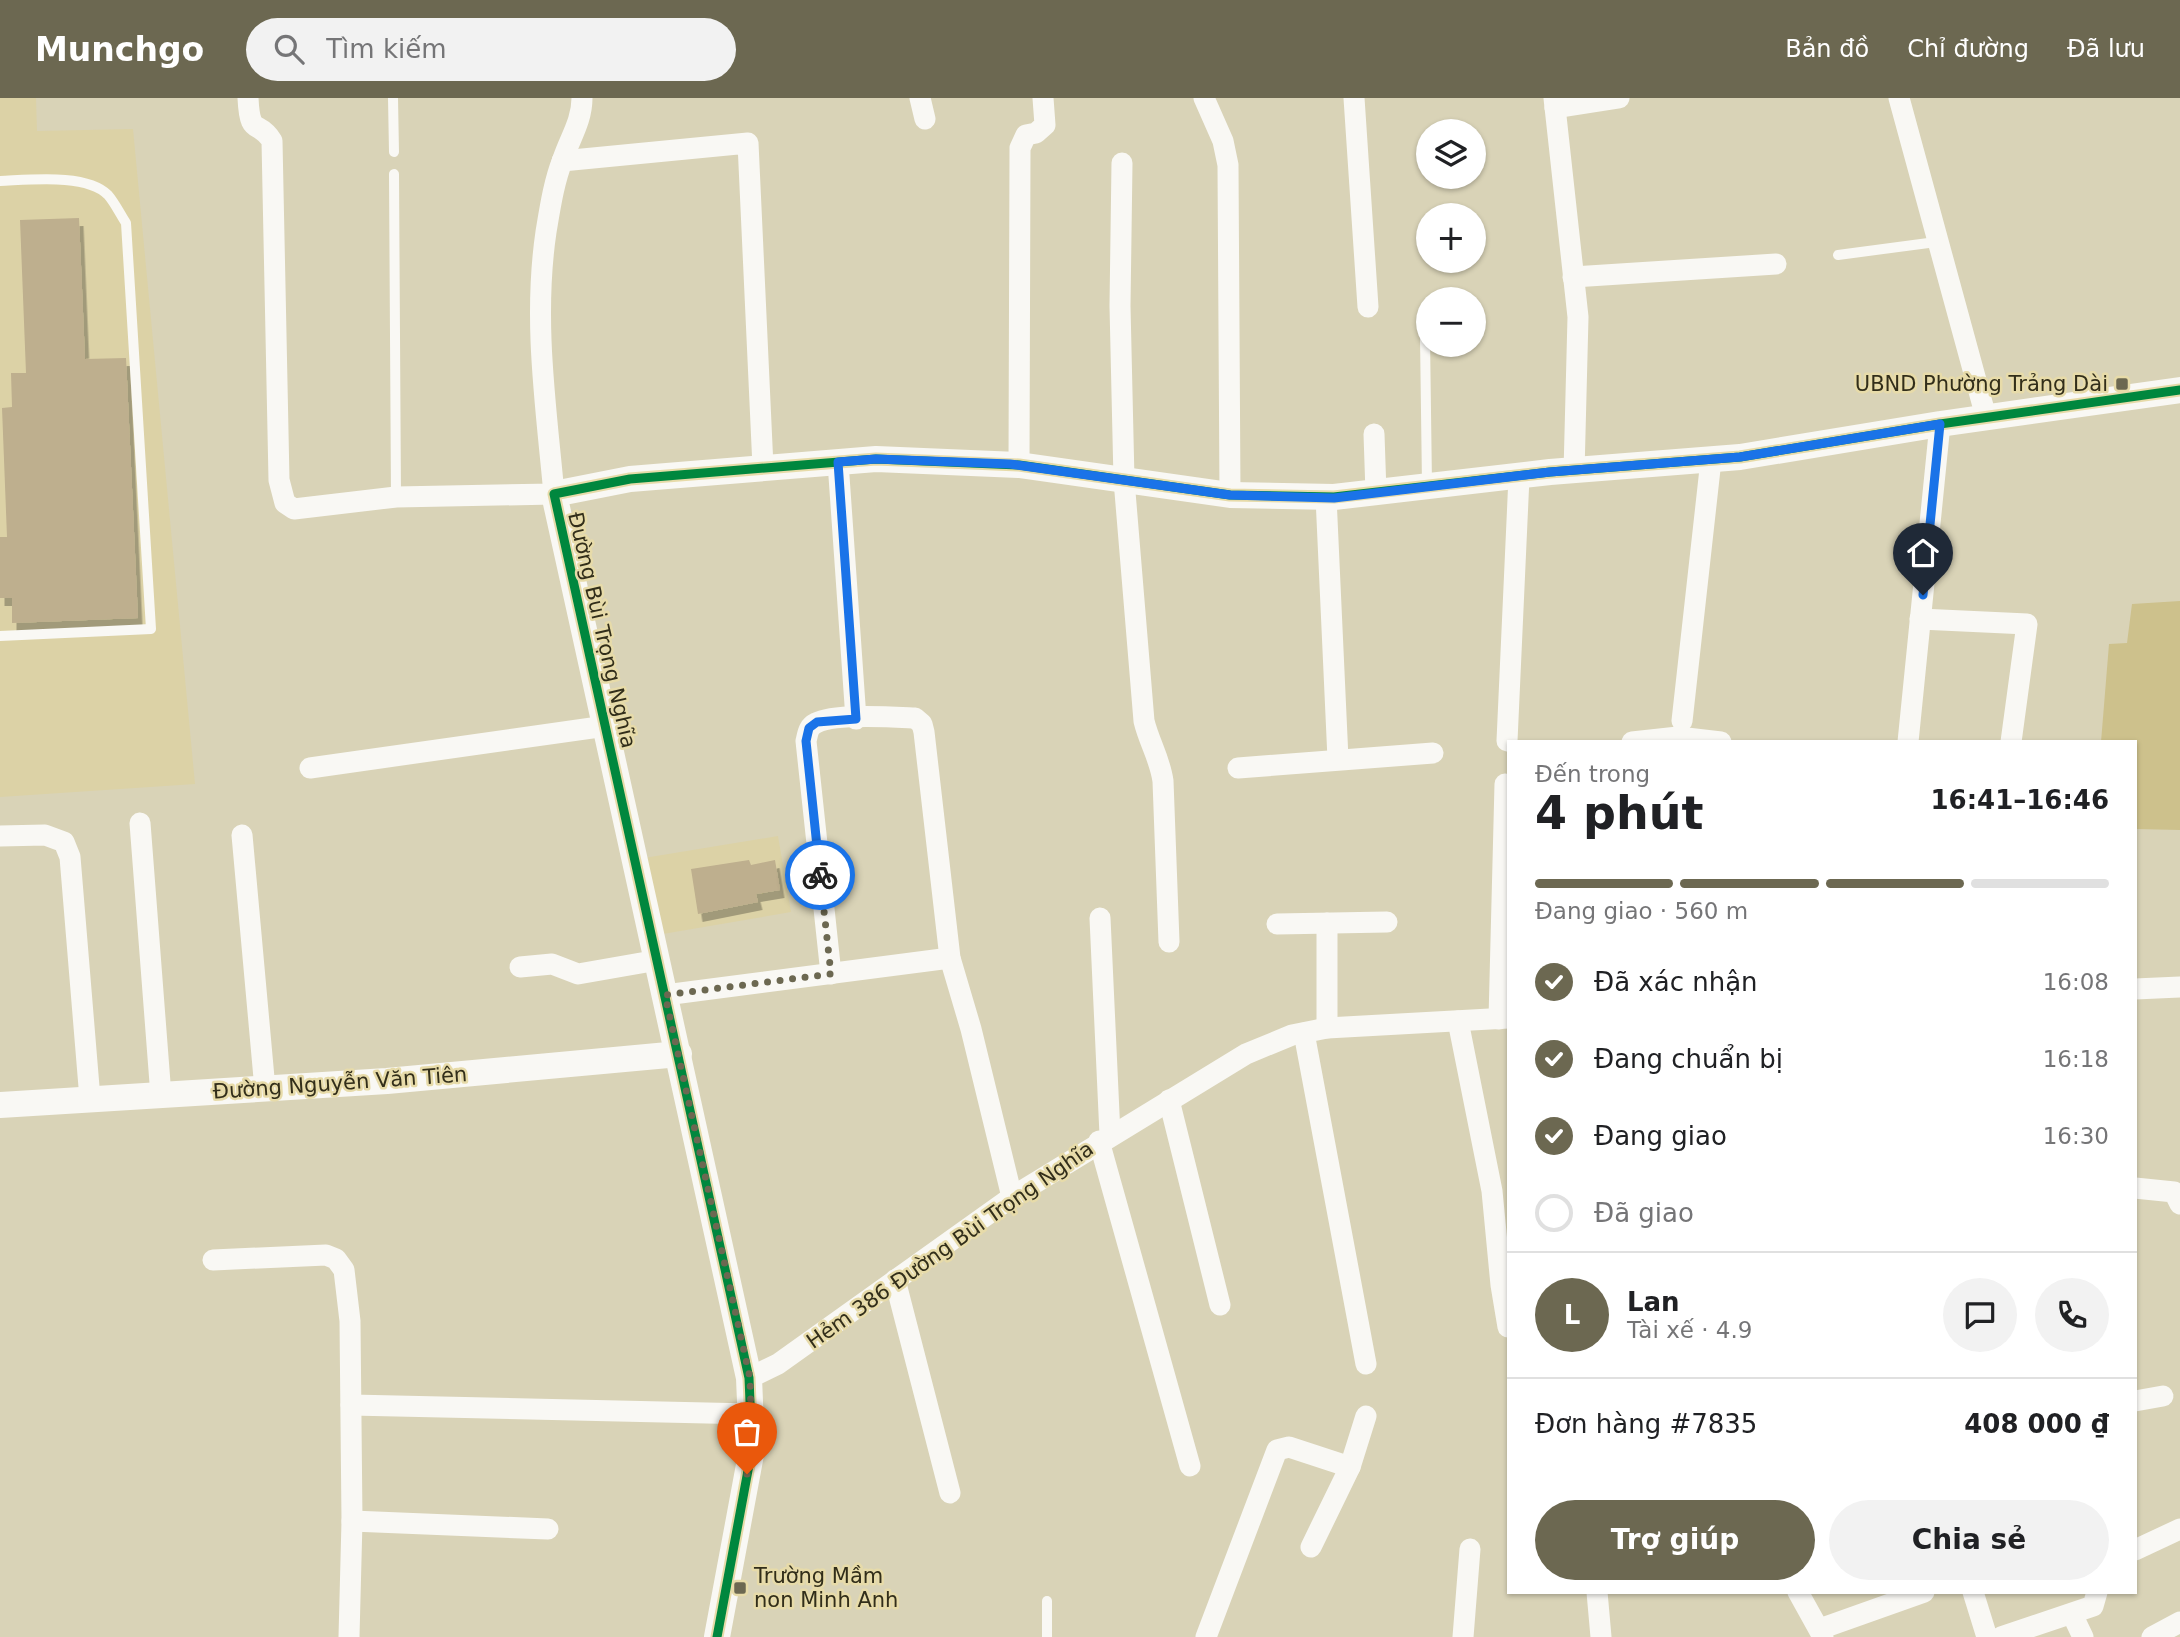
<!DOCTYPE html>
<html lang="vi">
<meta charset="utf-8">
<style>
:root{--surface:#fff;--page:#f2f2f2;--text:#202124;--muted:#757577;--line:#e0e0e0;--accent:#6c6851}
body{margin:0;font-family:"DejaVu Sans",sans-serif;background:var(--page);color:var(--text);height:100vh;display:flex;flex-direction:column;font-size:26px;white-space:nowrap}
*{box-sizing:border-box;margin:0}
p{font-size:23px;color:var(--muted)}
.icon{flex:none;width:38px;height:38px;fill:none;stroke:currentColor;stroke-width:2;stroke-linecap:round;stroke-linejoin:round}
.map{position:relative;flex:1;overflow:hidden}
.panel{position:absolute;left:1507px;top:642px;width:630px;height:854px;display:flex;flex-direction:column;background:var(--surface);border-radius:0px;box-shadow:0 2px 5px #0004}
.panel>*{flex:none}
.fabs{position:absolute;left:1416px;top:21px;display:grid;gap:14px}
.fabs a{display:grid;place-items:center;width:70px;height:70px;border-radius:50%;background:var(--surface);box-shadow:0 2px 5px #0004;font-size:35px}
.pin{position:absolute;display:grid;place-items:center;width:60px;height:60px;color:#fff;margin:-72px -30px;border-radius:50% 50% 50% 0;rotate:-45deg;box-shadow:0 0 7px #0007}
.pin .icon{rotate:45deg}
.courier{position:absolute;display:grid;place-items:center;width:70px;height:70px;margin:-35px;border:5px solid #1a73e8;border-radius:50%;background:#fff;color:#222;box-shadow:0 2px 9px #0007}
.overview em{font-style:normal;font-weight:700}
.overview div{display:flex;flex-direction:column-reverse}
.overview{display:flex;align-items:center;justify-content:space-between;height:119px;padding:0 28px}
h1{font-size:46px;font-weight:700;line-height:52px}
.bar{display:grid;grid-template-columns:repeat(4,1fr);gap:10px 7px;align-content:center;height:84px;padding:0 28px}
.bar i{height:9px;border-radius:5px;background:var(--line)}
.bar .selected{background:var(--accent)}
.bar p{grid-column:span 4}
.line{display:flex;align-items:center;gap:18px;padding:0 28px;border-top:2px solid var(--line)}
.line div{flex:1}
.round{display:grid;place-items:center;flex:none;width:74px;height:74px;border-radius:37px;background:var(--page)}
ol{padding:0 28px;list-style:none}
li{display:flex;align-items:center;gap:21px;height:77px}
li p{margin-inline-start:auto}
li .icon{padding:7px;border-radius:50%;background:var(--accent);color:#fff;stroke-width:4}
li:last-child{color:var(--muted)}
li i{width:38px;height:38px;border:4px solid var(--line);border-radius:50%}
.primary-button{display:flex;gap:14px;margin-top:auto;padding:14px 28px}
.primary-button a{flex:1;height:80px;border-radius:42px;background:var(--accent);color:#fff;font-size:28px;font-weight:700;line-height:80px;text-align:center}
.primary-button a+a{background:var(--page);color:var(--text)}
header{display:flex;align-items:center;gap:42px;box-sizing:border-box;height:98px;padding:0 35px;background:var(--accent);color:#fff}
header strong{font-size:33px}
nav{display:flex;gap:38px;margin-inline-start:auto;font-size:24px}
.search{width:490px;height:63px;background:var(--page);display:flex;align-items:center;gap:18px;box-sizing:border-box;padding:0 24px;border-radius:38px;color:var(--muted);font-size:26px}
.map>svg:first-child{display:block}
.built{fill:#dcd2a6}
.green{fill:#cdc18c}
.building{fill:#beaf8e;filter:url(#shadow)}
.lines{fill:none;stroke-linecap:round;stroke-linejoin:round}
.service{stroke:#f9f8f4;stroke-width:10}
.minor{stroke:#f9f8f4;stroke-width:21}
.tertiary{stroke:#f9f8f4;stroke-width:26}
.cycleway-casing{stroke:#e7dba9;stroke-width:13}
.cycleway{stroke:#00873e;stroke-width:9}
.done{stroke:#6c6851;stroke-width:7;stroke-dasharray:0 12.6}
.route{stroke:#1a73e8;stroke-width:9}
.poi-dot{fill:#6c6851;stroke:#e7dba9;stroke-width:2.5}
.labels{text-anchor:middle;dominant-baseline:central;stroke-width:5;stroke-linejoin:round;paint-order:stroke}
.poi-label{font-size:21px;fill:#322e1a;stroke:#e7dba9;text-anchor:end}
.street-label{font-size:21px;fill:#322e1a;stroke:#e7dba9}
</style>
<header>
<strong>Munchgo</strong>
<div class="search"><svg class="icon" aria-label="search" viewBox="0 0 24 24"><circle cx="10" cy="10" r="6"/><path d="M15 15l6 6"/></svg>Tìm kiếm</div>
<nav><a>Bản đồ</a><a>Chỉ đường</a><a>Đã lưu</a></nav>
</header>
<div class="map">
<svg width="2180" height="1539" viewBox="0 0 2180 1539">
<defs>
<filter id="shadow"><feDropShadow dx="4.5" dy="8" stdDeviation="0" flood-color="#0004"/></filter>
</defs>
<rect width="100%" height="100%" fill="#d9d3b7"/>
<g class="built">
<path d="M0,0H36L37,33L133,31L195,686L0,699Z"/>
<path d="M778,738L791,814L657,837L644,760Z"/>
</g>
<path class="green" d="M2180,503V732L2135,731V644H2101L2109,546L2127,545L2132,506Z"/>
<g class="building">
<path d="M79,120L85,261L126,260L138,520L12,525V500H0V439H7L2,310L12,309L11,275H26L20,122Z"/>
<path d="M749,762L751,767L775,762L780,792L756,796L758,804L698,816L691,771Z"/>
</g>
<g class="lines">
<g class="service">
<path d="M393,0L394,54"/>
<path d="M394,76L396,399"/>
<path d="M0,83C28,82 87,75 108,97C115,105 120,116 126,125L151,531L0,538"/>
<path d="M1838,157L1936,144"/>
<path d="M1425,239L1427,387"/>
<path d="M1047,1539V1503"/>
</g>
<g class="minor">
<path d="M248,0C250,41 258,20 272,43L279,382L285,405L294,411L396,399L554,396C546,308 533,222 546,134C550,110 554,83 563,61C570,40 582,23 582,0"/>
<path d="M920,0L925,21"/>
<path d="M1204,0L1223,43L1228,67L1230,397"/>
<path d="M1354,0L1368,209"/>
<path d="M1554,0L1578,219L1574,374"/>
<path d="M1899,0L1986,319"/>
<path d="M1555,10L1619,0"/>
<path d="M562,63L748,45L763,369"/>
<path d="M1122,65L1120,208L1124,382L1144,623C1149,644 1160,661 1163,683L1169,844"/>
<path d="M1573,179L1776,166"/>
<path d="M1374,336L1376,395"/>
<path d="M838,364L856,621"/>
<path d="M1019,367L1020,50L1026,37L1036,35L1045,27L1043,0"/>
<path d="M1326,399L1338,661"/>
<path d="M1920,521L2027,526L2011,644"/>
<path d="M1682,623L1711,362"/>
<path d="M1507,643L1519,379"/>
<path d="M1632,644L1678,639L1721,644"/>
<path d="M1908,644L1940,326"/>
<path d="M310,670L606,628"/>
<path d="M1238,670L1433,655"/>
<path d="M140,725L161,998"/>
<path d="M242,737L265,991"/>
<path d="M0,738L45,737L64,744L70,759L90,1001"/>
<path d="M1100,820L1110,1037"/>
<path d="M1327,825V930"/>
<path d="M1277,826L1387,824"/>
<path d="M520,869L552,866L578,876L658,862"/>
<path d="M831,876L806,643C808,635 808,629 816,625C834,615 893,619 915,620L922,626L924,634L950,860L971,931L1012,1099"/>
<path d="M2135,891L2180,889"/>
<path d="M665,897L950,860"/>
<path d="M1499,921L1505,686"/>
<path d="M1458,923L1492,1093L1501,1187L1508,1229"/>
<path d="M1304,935L1366,1266"/>
<path d="M1169,1002L1220,1207"/>
<path d="M1099,1043L1190,1368"/>
<path d="M2135,1090L2174,1094L2180,1106"/>
<path d="M213,1162L326,1157L336,1161L344,1172L350,1223L352,1423L349,1539"/>
<path d="M895,1182L950,1395"/>
<path d="M749,1280L778,1266L1012,1099L1246,956L1292,937L1327,930L1508,920"/>
<path d="M2135,1303L2163,1298"/>
<path d="M351,1307L751,1316"/>
<path d="M352,1423L548,1431"/>
<path d="M1311,1449L1350,1369L1366,1318"/>
<path d="M2135,1452L2180,1431"/>
<path d="M1597,1494L1601,1539"/>
<path d="M1798,1494L1823,1539"/>
<path d="M1973,1494L1987,1539"/>
<path d="M2072,1516L2083,1539"/>
<path d="M1820,1531L1924,1494"/>
<path d="M1206,1539L1277,1352L1289,1349L1350,1369"/>
<path d="M1463,1539L1470,1451"/>
<path d="M2001,1539L2093,1508L2097,1494"/>
<path d="M2152,1539L2180,1524"/>
</g>
<g class="tertiary">
<path d="M0,1007L387,983L679,956"/>
<path d="M717,1539L752,1351L749,1280L554,396L630,381L876,361L1019,367L1230,397L1334,399L1550,374L1740,359L1940,326L2180,292"/>
</g>
<g class="cycleway-casing">
<path id="cycleway" d="M717,1539L752,1351L749,1280L554,396L630,381L876,361L1019,367L1230,397L1334,399L1550,374L1740,359L1940,326L2180,292"/>
</g>
<use href="#cycleway" class="cycleway"/>
</g>
<g class="lines">
<path class="done" d="M747,1376L752,1351L750,1280L665,897L831,876L820,777"/>
<path class="route" d="M820,777L806,643L809,630L817,624L856,621L838,364L876,361L1010,366L1230,397L1334,400L1550,374L1740,359L1940,326L1923,497"/>
</g>
<g class="poi-dot">
<rect x="2115" y="279" width="14" height="14" rx="3.5"/>
<rect x="733" y="1483" width="14" height="14" rx="3.5"/>
</g>
<g class="labels">
<g class="poi-label">
<text x="2108" y="286">UBND Phường Trảng Dài</text>
<text x="754" y="1478" text-anchor="start">Trường Mầm<tspan x="754" dy="24">non Minh Anh</tspan></text>
</g>
<g class="street-label">
<text transform="translate(602 532) rotate(77)">Đường Bùi Trọng Nghĩa</text>
<text transform="translate(340 985) rotate(-4)">Đường Nguyễn Văn Tiên</text>
<text transform="translate(950 1147) rotate(-35)">Hẻm 386 Đường Bùi Trọng Nghĩa</text>
</g>
</g>
</svg>
<div class="fabs">
<a><svg class="icon" aria-label="layers" viewBox="0 0 24 24"><path d="M12 4l9 5-9 5-9-5zM3 14l9 5 9-5"/></svg></a>
<a>+</a>
<a>−</a>
</div>
<div class="pin" style="left:747px;top:1376px;background:#ea580c"><svg class="icon" aria-label="bag" viewBox="0 0 24 24"><path d="M5 8h14l-1 12H6zM9 8a3 3 0 0 1 6 0"/></svg></div>
<div class="pin" style="left:1923px;top:497px;background:#1f2937"><svg class="icon" aria-label="home" viewBox="0 0 24 24"><path d="M3 11l9-7 9 7M6 9v11h12V9"/></svg></div>
<div class="courier" style="left:820px;top:777px"><svg class="icon" aria-label="bike" viewBox="0 0 24 24"><circle cx="6" cy="16" r="4"/><circle cx="18" cy="16" r="4"/><path d="M6 16l4-8h5l3 8M10 8l3 8H6M13 5h3"/></svg></div>
<section class="panel">
<div class="overview"><div><h1>4 phút</h1><p>Đến trong</p></div><em>16:41–16:46</em></div>
<div class="bar"><i class="selected"></i><i class="selected"></i><i class="selected"></i><i></i><p>Đang giao · 560 m</p></div>
<ol>
<li><svg class="icon" aria-label="check" viewBox="0 0 24 24"><path d="M5 12l5 5 9-10"/></svg>Đã xác nhận<p>16:08</p></li>
<li><svg class="icon" aria-label="check" viewBox="0 0 24 24"><path d="M5 12l5 5 9-10"/></svg>Đang chuẩn bị<p>16:18</p></li>
<li><svg class="icon" aria-label="check" viewBox="0 0 24 24"><path d="M5 12l5 5 9-10"/></svg>Đang giao<p>16:30</p></li>
<li><i></i>Đã giao</li>
</ol>
<div class="line" style="height:126px"><b class="round" style="background:var(--accent);color:#fff">L</b><div><b>Lan</b><p>Tài xế · 4.9</p></div><a class="round"><svg class="icon" aria-label="chat" viewBox="0 0 24 24"><path d="M4 5h16v11H9l-5 4z"/></svg></a><a class="round"><svg class="icon" aria-label="phone" viewBox="0 0 24 24"><path d="M5 4h4l2 5-3 2q2 4 5 5l2-3 5 2v4C11 20 4 13 5 4z"/></svg></a></div>
<div class="line" style="height:91px"><div>Đơn hàng #7835</div><b>408 000 ₫</b></div>
<div class="primary-button"><a>Trợ giúp</a><a>Chia sẻ</a></div>
</section>
</div>
